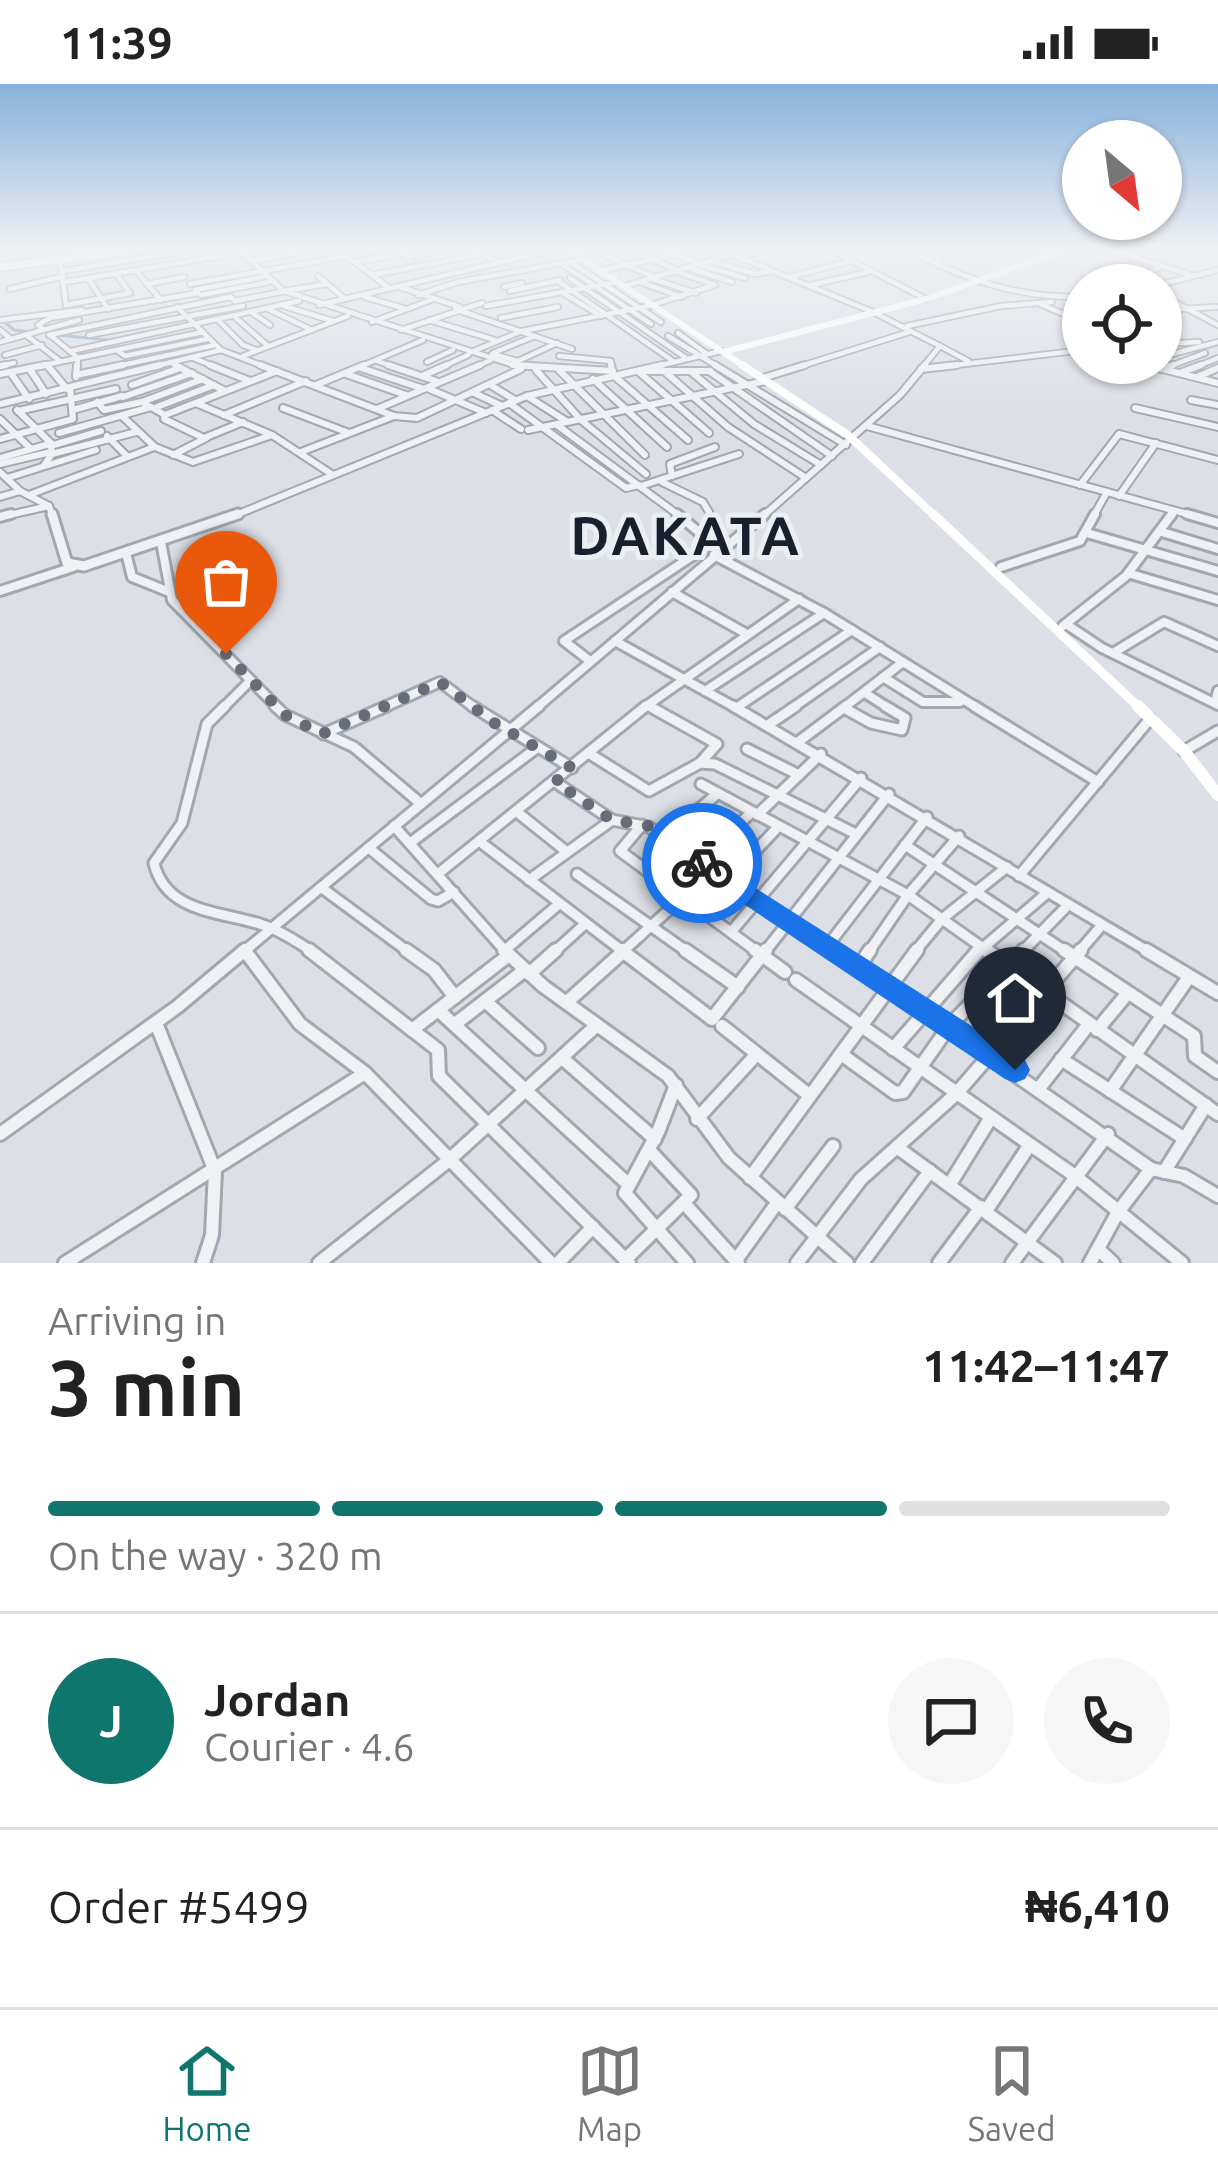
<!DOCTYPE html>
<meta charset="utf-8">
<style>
:root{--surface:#fff;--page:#f6f6f6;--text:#222;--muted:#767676;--line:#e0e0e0;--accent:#0f766e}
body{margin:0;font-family:Ubuntu,sans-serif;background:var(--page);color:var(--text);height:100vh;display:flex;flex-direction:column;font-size:45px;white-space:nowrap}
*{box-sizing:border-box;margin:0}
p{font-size:39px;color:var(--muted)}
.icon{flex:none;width:66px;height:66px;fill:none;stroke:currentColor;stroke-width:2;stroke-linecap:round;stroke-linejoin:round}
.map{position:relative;height:1179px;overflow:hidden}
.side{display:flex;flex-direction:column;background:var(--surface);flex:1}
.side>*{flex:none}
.needle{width:78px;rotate:151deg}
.fabs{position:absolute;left:1062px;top:36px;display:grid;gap:24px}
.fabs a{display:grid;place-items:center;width:120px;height:120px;border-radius:50%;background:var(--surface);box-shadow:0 3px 9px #0004;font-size:60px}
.pin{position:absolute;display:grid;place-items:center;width:102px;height:102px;color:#fff;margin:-123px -51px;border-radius:50% 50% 50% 0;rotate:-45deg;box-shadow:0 0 12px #0007}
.pin .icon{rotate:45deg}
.courier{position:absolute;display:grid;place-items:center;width:120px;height:120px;margin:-60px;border:9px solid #1a73e8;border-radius:50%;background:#fff;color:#222;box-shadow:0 3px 15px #0007}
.summary em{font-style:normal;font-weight:700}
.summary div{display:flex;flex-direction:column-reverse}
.summary{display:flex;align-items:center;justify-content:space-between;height:204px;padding:0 48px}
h1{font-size:78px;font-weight:700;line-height:90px}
.bar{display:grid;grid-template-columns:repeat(4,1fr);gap:18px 12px;align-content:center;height:144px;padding:0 48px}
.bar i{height:15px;border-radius:9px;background:var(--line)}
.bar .active{background:var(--accent)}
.bar p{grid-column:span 4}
.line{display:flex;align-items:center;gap:30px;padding:0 48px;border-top:3px solid var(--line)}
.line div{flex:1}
.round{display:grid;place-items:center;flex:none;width:126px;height:126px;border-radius:63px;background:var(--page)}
.status{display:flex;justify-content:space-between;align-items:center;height:84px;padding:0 60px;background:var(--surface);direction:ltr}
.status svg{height:33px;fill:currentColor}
.menu{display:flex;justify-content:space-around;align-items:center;height:168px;border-top:3px solid var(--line);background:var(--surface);font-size:33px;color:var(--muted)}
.menu a{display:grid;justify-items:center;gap:6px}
.menu .active{color:var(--accent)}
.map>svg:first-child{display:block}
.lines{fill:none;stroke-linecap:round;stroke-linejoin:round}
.stream{stroke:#96adc7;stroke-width:3}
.minor-far4-casing{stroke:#a2a7b0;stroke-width:8}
.minor-far3-casing{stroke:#a2a7b0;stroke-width:10}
.minor-far2-casing{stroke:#a2a7b0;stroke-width:14}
.minor-far1-casing{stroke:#a2a7b0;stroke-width:15}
.minor-casing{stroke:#a2a7b0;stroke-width:18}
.tertiary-far2-casing{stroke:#a2a7b0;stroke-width:8}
.tertiary-far1-casing{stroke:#a2a7b0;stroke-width:10}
.tertiary-casing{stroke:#a2a7b0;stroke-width:15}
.primary-casing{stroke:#9ba4b2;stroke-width:10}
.minor-far4{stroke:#eff1f5;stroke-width:4.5}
.minor-far3{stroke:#eff1f5;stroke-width:6}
.minor-far2{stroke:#eff1f5;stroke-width:8}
.minor-far1{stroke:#eff1f5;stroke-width:9}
.minor{stroke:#eff1f5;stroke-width:12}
.tertiary-far2{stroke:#eff1f5;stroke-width:4.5}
.tertiary-far1{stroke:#eff1f5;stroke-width:6}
.tertiary{stroke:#eff1f5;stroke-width:9}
.secondary-far3{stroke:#fff;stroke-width:6}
.secondary-far2{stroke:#fff;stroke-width:8}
.secondary-far1{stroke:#fff;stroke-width:9}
.secondary{stroke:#fff;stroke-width:12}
.primary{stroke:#fff;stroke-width:8}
.route{fill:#1a73e8}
.done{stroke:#666c78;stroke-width:12;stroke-dasharray:0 21.6}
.labels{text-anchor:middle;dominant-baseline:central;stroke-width:10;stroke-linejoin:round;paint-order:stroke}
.district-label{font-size:54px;font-weight:bold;letter-spacing:3px;fill:#181f2d;stroke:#ebeff4}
</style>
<div class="status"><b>11:39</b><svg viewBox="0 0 49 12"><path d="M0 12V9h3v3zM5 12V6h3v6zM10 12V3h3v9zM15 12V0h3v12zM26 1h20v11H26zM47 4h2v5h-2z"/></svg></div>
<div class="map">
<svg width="1218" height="1179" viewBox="0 0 1218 1179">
<rect width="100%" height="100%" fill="#dce0e6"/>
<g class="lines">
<g class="stream">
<path d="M2,236L14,246L31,248"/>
<path d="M58,251L108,256"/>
</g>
<g class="minor-far4-casing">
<g id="minor-far4">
<path d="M470,165L498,178"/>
<path d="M590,165L654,193"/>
<path d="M627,165L675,185"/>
<path d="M661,165L699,179"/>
<path d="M719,165L873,228L940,262L922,284"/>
<path d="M908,165C965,196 1017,214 1083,213"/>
<path d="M1108,165L1194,192"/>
<path d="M241,168L259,165"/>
<path d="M348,173L389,204"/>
<path d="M739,173L771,165"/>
<path d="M60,177L66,221"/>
<path d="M250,177L320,165"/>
<path d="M410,177L406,174L449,165"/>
<path d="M710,177L756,190L770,187"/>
<path d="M355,178L406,169"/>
<path d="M572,179L661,238"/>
<path d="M562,180L651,240"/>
<path d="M700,181L745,194"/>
<path d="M939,182L937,170L946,165"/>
<path d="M689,184L732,198"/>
<path d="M604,186L691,167"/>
<path d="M63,187L199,165"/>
<path d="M136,187L161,216"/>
<path d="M372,191L482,170"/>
<path d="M318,192L344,214"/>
<path d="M790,193L850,177"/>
<path d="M88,194L108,225"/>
<path d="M570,194L686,274"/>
<path d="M653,195L696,209"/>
<path d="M558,197L673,277"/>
<path d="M65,198L238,169"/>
<path d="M640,198L682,213"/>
<path d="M147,200L184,193"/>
<path d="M190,200L387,165"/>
<path d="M811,201L868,188"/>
<path d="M1112,201L1161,183"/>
<path d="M1158,201L1218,186"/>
<path d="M625,202L729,171"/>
<path d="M400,203L460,223"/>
<path d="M504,203L522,199"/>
<path d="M10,205L64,192"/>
<path d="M195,206L263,193"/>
<path d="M284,207L327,200"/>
<path d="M510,207L560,196"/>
<path d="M563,209L601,232"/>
<path d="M201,211L269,198"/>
<path d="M418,211L458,198L585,175"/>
<path d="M1161,211L1218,241"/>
<path d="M365,213L403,224"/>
<path d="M655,220L715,201L675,187"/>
<path d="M1040,220L1083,238"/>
<path d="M66,221L130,209L116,190"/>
<path d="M319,221L557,165"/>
<path d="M284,222L333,237"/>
<path d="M486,222L617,198"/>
<path d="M177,223L221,266L268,284"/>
<path d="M268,225L312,246"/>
<path d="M455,225L572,265"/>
<path d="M1161,226L1216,223"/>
<path d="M251,228L270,241"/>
<path d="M50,234L198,209"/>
<path d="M236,234L268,262"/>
<path d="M501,234L558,223"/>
<path d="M0,236L82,226"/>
<path d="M429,236L495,256"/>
<path d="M219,237L243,261L256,266"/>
<path d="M372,238L431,216"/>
<path d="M907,242L1001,222L1052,218"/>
<path d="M43,245L38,241L50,234"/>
<path d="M0,246L11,255"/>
<path d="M401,246L482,219"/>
<path d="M678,249L707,270"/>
<path d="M26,251L60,277"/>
<path d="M49,251L230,213L235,217L281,208"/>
<path d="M50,251L78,274L77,284"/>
<path d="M89,251L243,222"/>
<path d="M668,252L720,284"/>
<path d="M0,258L79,236"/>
<path d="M1161,260L1199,258"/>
<path d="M940,262L968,277"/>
<path d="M71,267L299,217"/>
<path d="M118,267L125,272L207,255"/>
<path d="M469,269L522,247L654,221"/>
<path d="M493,269L535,252"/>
<path d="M492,270L518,277L557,259"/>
<path d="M5,271L42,261"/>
<path d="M243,272L348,232"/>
<path d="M559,272L611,277L612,284"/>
<path d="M191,273L218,284"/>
<path d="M1161,273L1218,258"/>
<path d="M377,277L397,284"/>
<path d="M170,278L181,284"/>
<path d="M427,278L453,266"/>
<path d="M1140,279L1159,284"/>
<path d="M0,282L14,279"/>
<path d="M30,284L203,248"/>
<path d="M109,284L215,261"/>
<path d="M148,284L221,266"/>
<path d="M357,284L423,256"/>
<path d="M440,284L468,271"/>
<path d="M473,284L491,276"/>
<path d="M795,284L909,248"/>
<path d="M931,284L1083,266"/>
<path d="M1165,284L1205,269"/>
<path d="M1193,284L1218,274"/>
</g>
</g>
<g class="minor-far3-casing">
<g id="minor-far3">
<path d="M47,281L67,305"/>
<path d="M175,281L225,307"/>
<path d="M210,281L250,297"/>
<path d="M260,281L394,332L301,368"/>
<path d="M388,281L436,297"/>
<path d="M611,281L612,287"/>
<path d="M715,281L846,361"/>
<path d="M1147,281L1218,299"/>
<path d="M0,282L6,281"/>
<path d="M29,284L46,310"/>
<path d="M361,284L421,304"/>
<path d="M921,285L957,281"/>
<path d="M1162,285L1173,281"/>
<path d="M536,286L581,336L646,390"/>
<path d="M559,286L645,371"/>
<path d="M641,287H710"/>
<path d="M664,287L728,343L806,394"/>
<path d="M690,287L754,340L821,381"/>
<path d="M709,287L832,372"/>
<path d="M10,288L29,315"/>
<path d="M639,288L709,349"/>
<path d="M1180,289L1201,281"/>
<path d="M0,290L45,281"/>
<path d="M346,290L406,311"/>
<path d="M612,290L688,356"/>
<path d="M76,291L123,281"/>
<path d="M422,292L447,281"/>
<path d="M76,293L77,281"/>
<path d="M766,293L805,281"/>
<path d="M1197,293L1218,284"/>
<path d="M593,295L667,363"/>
<path d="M132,301L180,284"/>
<path d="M316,301L364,281"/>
<path d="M492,302L515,316"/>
<path d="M427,304L486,329"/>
<path d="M474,309L502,322"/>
<path d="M527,312L566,337"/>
<path d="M123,313L192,289"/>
<path d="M1191,316L1218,321"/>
<path d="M97,318L104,326L142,318L165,331L164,335L204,354L243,338"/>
<path d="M142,318L203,295"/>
<path d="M509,319L626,404L639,401"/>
<path d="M0,320L160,281"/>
<path d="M198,320L272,351"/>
<path d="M157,323L214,301"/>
<path d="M283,324L349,349"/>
<path d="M1135,324L1218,343"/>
<path d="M377,325L480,281"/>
<path d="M17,326L51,359L52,370L44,381"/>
<path d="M73,326L122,312"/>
<path d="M492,326L521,345"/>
<path d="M18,327L116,305"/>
<path d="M165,331L277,287"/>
<path d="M224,331L306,297"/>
<path d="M122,332L155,363L193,378L272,351L333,391"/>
<path d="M394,332L417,334L521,285"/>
<path d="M0,335L30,364"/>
<path d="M557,341L681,433"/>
<path d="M867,342L1198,433"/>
<path d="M528,346L766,297"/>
<path d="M59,349L151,323"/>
<path d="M107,352L127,372"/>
<path d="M0,355L73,335L70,304"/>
<path d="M50,362L101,347"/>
<path d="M52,370L136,348"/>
<path d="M173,371L206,354"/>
<path d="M0,374L49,360"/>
<path d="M0,380L51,368"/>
<path d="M672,392L670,380L715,363"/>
<path d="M7,394L96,366"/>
<path d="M662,398L703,418L709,428"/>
<path d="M644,401L739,370"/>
<path d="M1080,401L1119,350L1218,376"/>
<path d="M29,411L154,363"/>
<path d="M1119,412L1156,359"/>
<path d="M0,413L20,407"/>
<path d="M0,433L49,422"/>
<path d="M762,433L900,311L925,281"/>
<path d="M1093,433L1107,408"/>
<path d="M1170,433L1174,427"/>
</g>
</g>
<g class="minor-far2-casing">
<g id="minor-far2">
<path d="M677,430L712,459"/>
<path d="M1187,430L1218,439"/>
<path d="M0,433L11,430"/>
<path d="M1162,448L1218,465"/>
<path d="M1087,449L1218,487"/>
<path d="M161,458L172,516L279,625"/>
<path d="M126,469L132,493L167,507"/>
<path d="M714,471L824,529L979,625"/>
<path d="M1001,483L1080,457L1095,430"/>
<path d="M1131,490L1218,516"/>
<path d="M0,507L73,483"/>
<path d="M672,508L745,549"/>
<path d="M1066,540L1102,564L1218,621"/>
<path d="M1063,542L1126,492L1172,430"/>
<path d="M615,557L738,625"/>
<path d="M1113,569L1164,538L1218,562"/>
<path d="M590,577L564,557L712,459"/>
<path d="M883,593L923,618H960"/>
<path d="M705,607L824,529"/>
<path d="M865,609L890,625"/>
<path d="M1215,619L1218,607"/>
<path d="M648,621L654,625"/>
<path d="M736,624L852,546"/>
<path d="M222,625L250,597"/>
<path d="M380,625L440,598L476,625"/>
<path d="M535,625L765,430"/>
<path d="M642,625L799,515"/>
<path d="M791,625L880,563"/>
<path d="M842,625L903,578"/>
</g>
</g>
<g class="minor-far1-casing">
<g id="minor-far1">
<path d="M225,622L207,640L182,739L154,779C166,830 222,827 263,841C281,847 298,858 314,869"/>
<path d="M275,622L285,631L354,663L420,719"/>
<path d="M472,622L572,684"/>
<path d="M649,622L717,660L700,679"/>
<path d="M733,622L1151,869"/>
<path d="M974,622L1098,698"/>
<path d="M844,624L871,639L902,646L905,634L885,622"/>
<path d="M768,641L796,622"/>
<path d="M323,650L387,622"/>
<path d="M798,658L846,622"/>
<path d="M747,665L799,691"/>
<path d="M1184,667L1218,647"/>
<path d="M590,670L649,707L700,679L715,680L856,750"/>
<path d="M555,698L612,736L649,743L841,869"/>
<path d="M701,700L908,811L990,869"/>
<path d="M517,728L567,768"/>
<path d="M757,731L821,670"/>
<path d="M642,741L620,767L759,869"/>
<path d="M394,742L507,869"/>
<path d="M665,754L717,710"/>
<path d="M479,757L625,869"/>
<path d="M410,759L538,663"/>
<path d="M905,761L1068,869"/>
<path d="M370,765L431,815L438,817L454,808"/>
<path d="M698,777L751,729"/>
<path d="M439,789L646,622"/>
<path d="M577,790L689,869"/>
<path d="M1019,792L1150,635"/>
<path d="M529,796L612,736"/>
<path d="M728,796L778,743"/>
<path d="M322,804L410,869"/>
<path d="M731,848L861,694"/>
<path d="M829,860L927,733"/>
<path d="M505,866L559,820"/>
<path d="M242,869L539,622"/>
<path d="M553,869L585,840"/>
<path d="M621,869L713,786"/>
<path d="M764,869L889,710"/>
<path d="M868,869L908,811L959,752"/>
<path d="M914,869L942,835L1007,783"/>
<path d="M977,869L1047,809"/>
<path d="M1021,869L1068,821"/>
<path d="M1078,869L1102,841"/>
</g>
</g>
<g class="minor-casing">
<g id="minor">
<path d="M309,866L438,966L439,992L629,1179"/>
<path d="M406,866L434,886L455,913"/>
<path d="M504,866L543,902L668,992L729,1074L847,1179"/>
<path d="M621,866L712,935L766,866"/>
<path d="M685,866L738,903"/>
<path d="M755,866L785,888"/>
<path d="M836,866L1151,1085L1184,1092L1218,1112"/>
<path d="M986,866L1218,1030"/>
<path d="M1064,866L1194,952L1195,972L1218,988"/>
<path d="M1146,866L1218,909"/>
<path d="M245,867L300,940L365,989L551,1179"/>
<path d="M860,881L870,866"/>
<path d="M529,890L556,866"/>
<path d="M796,896L1075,1092L1182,1179"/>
<path d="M485,917L538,964"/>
<path d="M567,918L625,866"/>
<path d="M438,926L629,1101"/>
<path d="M156,939L215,1087L212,1151L203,1179"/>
<path d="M455,940L525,886"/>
<path d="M722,942L810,1012"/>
<path d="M412,946L509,871"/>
<path d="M1097,946L1127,910"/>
<path d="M893,965L979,866"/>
<path d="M841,970L895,1009L903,1008L950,941L1024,866"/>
<path d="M562,974L655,1055"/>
<path d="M1061,975L1185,1055"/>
<path d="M676,1001L658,1048L625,1109L687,1179"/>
<path d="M1040,1003L1089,940"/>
<path d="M1110,1007L1189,893"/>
<path d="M697,1035L755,972"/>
<path d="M0,1050L177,923L245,866"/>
<path d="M898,1064L1055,1179"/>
<path d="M1164,1088L1206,1021"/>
<path d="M750,1094L917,866"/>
<path d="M950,1100L990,1035"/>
<path d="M684,1119L738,1179"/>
<path d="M785,1125L833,1062"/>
<path d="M986,1127L1029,1062"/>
<path d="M1098,1165L1113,1179"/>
<path d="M625,1176L691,1111L650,1067"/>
<path d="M736,1176L777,1119"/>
<path d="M65,1179L365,989"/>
<path d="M319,1179L448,1077L597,941"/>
<path d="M558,1179L593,1143"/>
<path d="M797,1179L861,1095L956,1010L1081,866"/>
<path d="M862,1179L930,1087"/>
<path d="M939,1179L981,1123"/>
<path d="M1012,1179L1108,1050"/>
<path d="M1090,1179L1118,1128L1151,1085"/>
</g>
</g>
<g class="tertiary-far2-casing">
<g id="tertiary-far2">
<path d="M238,165L284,207L517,282L551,284"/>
<path d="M829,165L926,215"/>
<path d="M649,284L721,267"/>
</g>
</g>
<g class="tertiary-far1-casing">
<g id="tertiary-far1">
<path d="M513,281L613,287"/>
<path d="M0,388L20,407L49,422L53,433"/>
<path d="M231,433L527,312L662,281"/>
</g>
</g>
<g class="tertiary-casing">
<path id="tertiary" d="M52,430L67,479L84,482L238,430"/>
</g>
<g class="primary-casing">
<path id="primary" d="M0,183L142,165"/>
</g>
<use href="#minor-far4" class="minor-far4"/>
<use href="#minor-far3" class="minor-far3"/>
<use href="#minor-far2" class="minor-far2"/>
<use href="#minor-far1" class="minor-far1"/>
<use href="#minor" class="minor"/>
<use href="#tertiary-far2" class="tertiary-far2"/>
<use href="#tertiary-far1" class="tertiary-far1"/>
<use href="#tertiary" class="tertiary"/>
<g class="secondary-far3">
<path d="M568,165L747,284"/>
<path d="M723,268L926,215L1068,165"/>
</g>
<path class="secondary-far2" d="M742,281L848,351L936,433"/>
<path class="secondary-far1" d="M933,430L1141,625"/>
<path class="secondary" d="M1138,622L1184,667L1218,711"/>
<use href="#primary" class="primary"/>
</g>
<linearGradient id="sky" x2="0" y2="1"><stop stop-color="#87b1db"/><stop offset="0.5" stop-color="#eff1f4"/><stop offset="1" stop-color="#eff1f4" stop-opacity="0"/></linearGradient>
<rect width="1218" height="330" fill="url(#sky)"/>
<path class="route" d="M702,770L1025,976L1030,986L1025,995L1015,999L1005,995L693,786L690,779Z"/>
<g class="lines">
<path class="done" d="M226,570L285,631L322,650L440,598L496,640L572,684L555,698L612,736L649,742L702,779"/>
</g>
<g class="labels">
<g class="district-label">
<text x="686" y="451">DAKATA</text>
</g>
</g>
</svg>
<div class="fabs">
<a><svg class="needle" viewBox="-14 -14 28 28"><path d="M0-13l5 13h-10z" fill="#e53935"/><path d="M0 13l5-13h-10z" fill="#767676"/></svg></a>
<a><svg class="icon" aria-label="locate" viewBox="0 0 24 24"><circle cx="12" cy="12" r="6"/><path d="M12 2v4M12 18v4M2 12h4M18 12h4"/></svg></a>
</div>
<div class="pin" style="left:226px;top:570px;background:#ea580c"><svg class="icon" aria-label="bag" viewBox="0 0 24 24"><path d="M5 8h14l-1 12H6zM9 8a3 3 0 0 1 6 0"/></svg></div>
<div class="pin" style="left:1015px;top:986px;background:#1f2937"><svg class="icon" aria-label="home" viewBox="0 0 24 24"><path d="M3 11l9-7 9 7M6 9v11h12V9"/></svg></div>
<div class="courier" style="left:702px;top:779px"><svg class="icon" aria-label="bike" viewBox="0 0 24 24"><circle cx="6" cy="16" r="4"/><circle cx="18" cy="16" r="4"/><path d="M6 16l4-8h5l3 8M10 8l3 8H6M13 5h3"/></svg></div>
</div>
<section class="side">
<div class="summary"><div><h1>3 min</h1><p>Arriving in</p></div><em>11:42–11:47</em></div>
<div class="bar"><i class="active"></i><i class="active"></i><i class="active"></i><i></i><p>On the way · 320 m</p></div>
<div class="line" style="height:216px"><b class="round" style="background:var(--accent);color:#fff">J</b><div><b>Jordan</b><p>Courier · 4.6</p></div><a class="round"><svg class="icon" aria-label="chat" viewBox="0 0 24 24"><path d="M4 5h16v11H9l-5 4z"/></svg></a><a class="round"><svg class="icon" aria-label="phone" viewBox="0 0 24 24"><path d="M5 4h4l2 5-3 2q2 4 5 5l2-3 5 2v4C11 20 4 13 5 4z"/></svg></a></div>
<div class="line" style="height:156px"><div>Order #5499</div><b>₦6,410</b></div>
</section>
<nav class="menu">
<a class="active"><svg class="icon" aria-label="home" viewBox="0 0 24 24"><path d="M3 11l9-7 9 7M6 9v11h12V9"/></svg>Home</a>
<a><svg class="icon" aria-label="map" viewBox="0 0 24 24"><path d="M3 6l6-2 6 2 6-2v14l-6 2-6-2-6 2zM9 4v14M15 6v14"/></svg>Map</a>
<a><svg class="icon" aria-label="saved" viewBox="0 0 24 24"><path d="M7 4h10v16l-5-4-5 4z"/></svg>Saved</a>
</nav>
